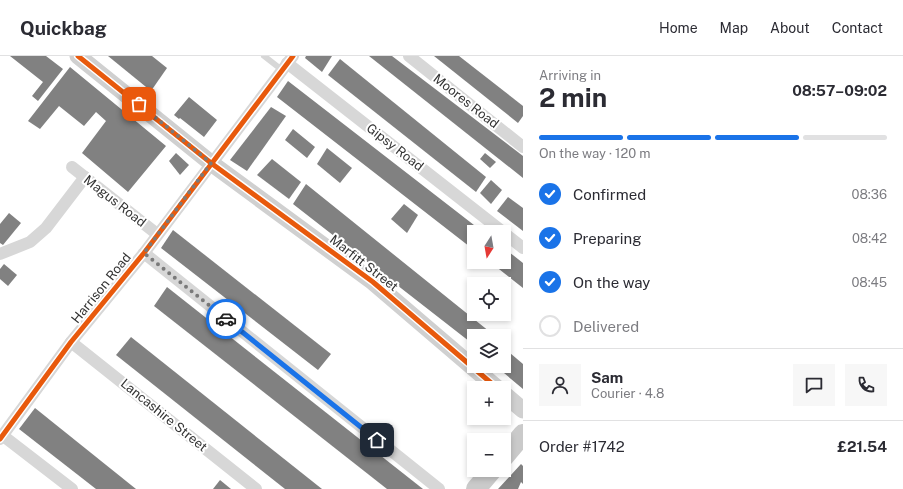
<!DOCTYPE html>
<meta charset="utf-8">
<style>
:root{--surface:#fff;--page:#f7f7f7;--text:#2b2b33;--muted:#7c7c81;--line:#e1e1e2;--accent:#1a73e8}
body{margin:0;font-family:"Public Sans",sans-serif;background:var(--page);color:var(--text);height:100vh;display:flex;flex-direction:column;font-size:15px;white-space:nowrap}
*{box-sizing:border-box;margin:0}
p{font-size:13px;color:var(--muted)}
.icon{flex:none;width:22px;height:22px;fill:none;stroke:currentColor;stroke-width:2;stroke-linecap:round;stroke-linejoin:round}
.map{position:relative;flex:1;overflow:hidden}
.panel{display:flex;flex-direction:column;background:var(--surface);width:380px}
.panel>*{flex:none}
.needle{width:26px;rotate:191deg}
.fabs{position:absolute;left:467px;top:169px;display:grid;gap:8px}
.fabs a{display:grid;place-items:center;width:44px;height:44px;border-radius:0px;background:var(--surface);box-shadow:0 2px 6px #0003;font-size:20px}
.pin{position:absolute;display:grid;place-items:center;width:34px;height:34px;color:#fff;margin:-17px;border-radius:8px;box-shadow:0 2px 6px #0006}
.courier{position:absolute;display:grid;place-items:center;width:40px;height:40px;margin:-20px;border:3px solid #1a73e8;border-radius:50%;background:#fff;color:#222;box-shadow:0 1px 5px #0007}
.head em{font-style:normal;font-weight:700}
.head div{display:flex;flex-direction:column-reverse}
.head{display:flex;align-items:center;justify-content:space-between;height:68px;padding:0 16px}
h1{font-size:26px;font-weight:700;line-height:30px}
.bar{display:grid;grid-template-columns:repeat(4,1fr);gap:6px 4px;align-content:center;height:48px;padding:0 16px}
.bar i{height:5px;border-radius:3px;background:var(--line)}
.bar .selected{background:var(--accent)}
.bar p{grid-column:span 4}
.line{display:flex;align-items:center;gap:10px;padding:0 16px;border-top:1px solid var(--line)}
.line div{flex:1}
.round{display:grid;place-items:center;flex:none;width:42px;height:42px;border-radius:0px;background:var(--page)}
ol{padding:0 16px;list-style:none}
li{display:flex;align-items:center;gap:12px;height:44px}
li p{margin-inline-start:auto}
li .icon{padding:4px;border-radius:50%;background:var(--accent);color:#fff;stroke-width:4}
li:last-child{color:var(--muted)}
li i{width:22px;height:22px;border:2px solid var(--line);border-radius:50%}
header{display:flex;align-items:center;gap:24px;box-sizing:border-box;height:56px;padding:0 20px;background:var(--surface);border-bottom:1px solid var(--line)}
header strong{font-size:19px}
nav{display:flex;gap:22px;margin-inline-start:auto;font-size:14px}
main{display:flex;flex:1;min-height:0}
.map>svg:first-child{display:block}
.building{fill:#818181}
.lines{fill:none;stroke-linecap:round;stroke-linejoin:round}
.lane{stroke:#d7d7d7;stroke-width:6}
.street{stroke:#d7d7d7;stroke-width:12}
.secondary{stroke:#d0d0d0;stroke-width:17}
.primary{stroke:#cacaca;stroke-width:20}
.cycleway-casing{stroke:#fff;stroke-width:8}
.cycleway{stroke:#e8590c;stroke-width:5}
.done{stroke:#7a7a7a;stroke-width:4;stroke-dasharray:0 7.2}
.route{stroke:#1a73e8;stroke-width:5}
.labels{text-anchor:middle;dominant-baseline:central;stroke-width:4;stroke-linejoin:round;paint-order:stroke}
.street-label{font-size:13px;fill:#333;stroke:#fff}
</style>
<header>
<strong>Quickbag</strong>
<nav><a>Home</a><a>Map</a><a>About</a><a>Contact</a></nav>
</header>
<main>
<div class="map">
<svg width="523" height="433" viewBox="0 0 523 433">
<rect width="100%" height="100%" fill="#fff"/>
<g class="building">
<path d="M10,0H46L63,13L38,45L32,40L43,26Z"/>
<path d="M108,0H152L167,12L151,35Z"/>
<path d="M306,0H332L322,16L305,2Z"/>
<path d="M369,0H392L523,100V122Z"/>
<path d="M434,0H459L523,50V60L518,67Z"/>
<path d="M340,3L486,121L476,136L328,19Z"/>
<path d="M70,11L166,90L128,136L82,97L106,65L96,56L84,70L59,50L40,73L28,65Z"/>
<path d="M288,25L483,176H474V194L277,41Z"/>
<path d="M189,41L217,64L204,81L180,62L179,63L174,59Z"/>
<path d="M271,51L286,60L247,115L230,104Z"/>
<path d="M293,73L315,91L307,102L285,84Z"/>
<path d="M327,92L352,112L340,127L317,108Z"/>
<path d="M176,97L189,109L180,119L169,105Z"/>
<path d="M485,97L496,106L490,112L480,103Z"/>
<path d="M272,103L301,126L289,143L257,119Z"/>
<path d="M491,124L502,134L491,148L480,137Z"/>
<path d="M306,128L495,280H474V289L293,148Z"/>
<path d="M508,141L523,152V175L497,155Z"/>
<path d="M404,148L418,159L407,177L391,163Z"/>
<path d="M9,157L21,167L3,189L0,187V168Z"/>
<path d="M173,174L331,298L318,314L161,192Z"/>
<path d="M504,192L523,207V232L490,206H504Z"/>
<path d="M4,208L17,219L8,230L0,223V213Z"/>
<path d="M167,231L423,433H387L154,250Z"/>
<path d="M131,281L322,433H285L116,299Z"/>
<path d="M510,297L523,308V333L498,312L504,310V304Z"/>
<path d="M35,352L136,433H96L19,373Z"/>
<path d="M521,408L523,410V428L521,426L518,433H498Z"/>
<path d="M220,424L231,433H213Z"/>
</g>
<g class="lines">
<path class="lane" d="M264,0L282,14"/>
<g class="street">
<path d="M409,0L523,91"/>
<path d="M287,7L503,176"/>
<path d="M72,111L157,178"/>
<path d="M504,177L523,192"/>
<path d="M144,197L439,433"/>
<path d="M0,198L30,186L46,172L85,121"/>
<path d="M71,286L256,433"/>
<path d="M2,379L72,433"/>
<path d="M0,383L71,286L144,197L293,0"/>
</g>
<g class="secondary">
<path d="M78,0L211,107L373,226L497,332"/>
<path d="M504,338L523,354"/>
</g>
<g class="primary">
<path d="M504,401L523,378"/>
<path d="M476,433L492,414"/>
</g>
<g class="cycleway-casing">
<g id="cycleway">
<path d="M78,0L211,107L373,226L497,332"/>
<path d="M0,383L71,286L144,197L293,0"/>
</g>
</g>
<use href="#cycleway" class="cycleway"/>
</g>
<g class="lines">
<path class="done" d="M139,48L211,107L144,197L226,263"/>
<path class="route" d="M226,263L377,384"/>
</g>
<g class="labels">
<g class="street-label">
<text transform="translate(466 45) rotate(38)">Moores Road</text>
<text transform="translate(395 91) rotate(38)">Gipsy Road</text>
<text transform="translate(115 145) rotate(38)">Magus Road</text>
<text transform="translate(364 207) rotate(38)">Marfitt Street</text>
<text transform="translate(101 232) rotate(-51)">Harrison Road</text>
<text transform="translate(164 359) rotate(39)">Lancashire Street</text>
</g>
</g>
</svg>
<div class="fabs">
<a><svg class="needle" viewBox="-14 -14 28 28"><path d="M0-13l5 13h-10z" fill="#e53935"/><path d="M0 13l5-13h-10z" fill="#7c7c81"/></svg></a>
<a><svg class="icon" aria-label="locate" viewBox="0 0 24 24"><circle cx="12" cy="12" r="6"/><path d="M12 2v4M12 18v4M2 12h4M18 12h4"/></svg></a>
<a><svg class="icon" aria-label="layers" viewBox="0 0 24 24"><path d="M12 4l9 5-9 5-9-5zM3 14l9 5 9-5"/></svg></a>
<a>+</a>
<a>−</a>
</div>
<div class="pin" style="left:139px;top:48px;background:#ea580c"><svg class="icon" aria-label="bag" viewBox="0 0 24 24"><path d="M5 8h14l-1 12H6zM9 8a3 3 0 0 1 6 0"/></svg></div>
<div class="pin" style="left:377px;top:384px;background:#1f2937"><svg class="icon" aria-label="home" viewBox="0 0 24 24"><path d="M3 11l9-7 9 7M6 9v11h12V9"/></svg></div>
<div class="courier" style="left:226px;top:263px"><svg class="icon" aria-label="car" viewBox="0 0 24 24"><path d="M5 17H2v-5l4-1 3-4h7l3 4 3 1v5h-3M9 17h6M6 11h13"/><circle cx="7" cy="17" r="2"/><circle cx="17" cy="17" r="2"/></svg></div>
</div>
<section class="panel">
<div class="head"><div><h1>2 min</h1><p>Arriving in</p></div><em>08:57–09:02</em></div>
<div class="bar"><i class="selected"></i><i class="selected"></i><i class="selected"></i><i></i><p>On the way · 120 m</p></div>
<ol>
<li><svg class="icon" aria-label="check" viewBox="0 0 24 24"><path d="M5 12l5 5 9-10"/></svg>Confirmed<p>08:36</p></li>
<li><svg class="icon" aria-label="check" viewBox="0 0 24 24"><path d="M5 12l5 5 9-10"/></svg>Preparing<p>08:42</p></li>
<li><svg class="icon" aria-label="check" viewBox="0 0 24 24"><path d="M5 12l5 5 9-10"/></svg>On the way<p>08:45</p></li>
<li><i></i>Delivered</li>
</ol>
<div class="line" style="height:72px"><a class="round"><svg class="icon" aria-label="person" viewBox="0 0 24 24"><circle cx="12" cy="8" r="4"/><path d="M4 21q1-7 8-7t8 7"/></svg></a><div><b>Sam</b><p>Courier · 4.8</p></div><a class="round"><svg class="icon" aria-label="chat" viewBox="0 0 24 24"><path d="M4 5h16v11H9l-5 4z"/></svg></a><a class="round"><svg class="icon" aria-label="phone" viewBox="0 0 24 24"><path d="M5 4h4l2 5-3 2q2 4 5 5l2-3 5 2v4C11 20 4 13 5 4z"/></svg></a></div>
<div class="line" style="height:52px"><div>Order #1742</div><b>£21.54</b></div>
</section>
</main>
